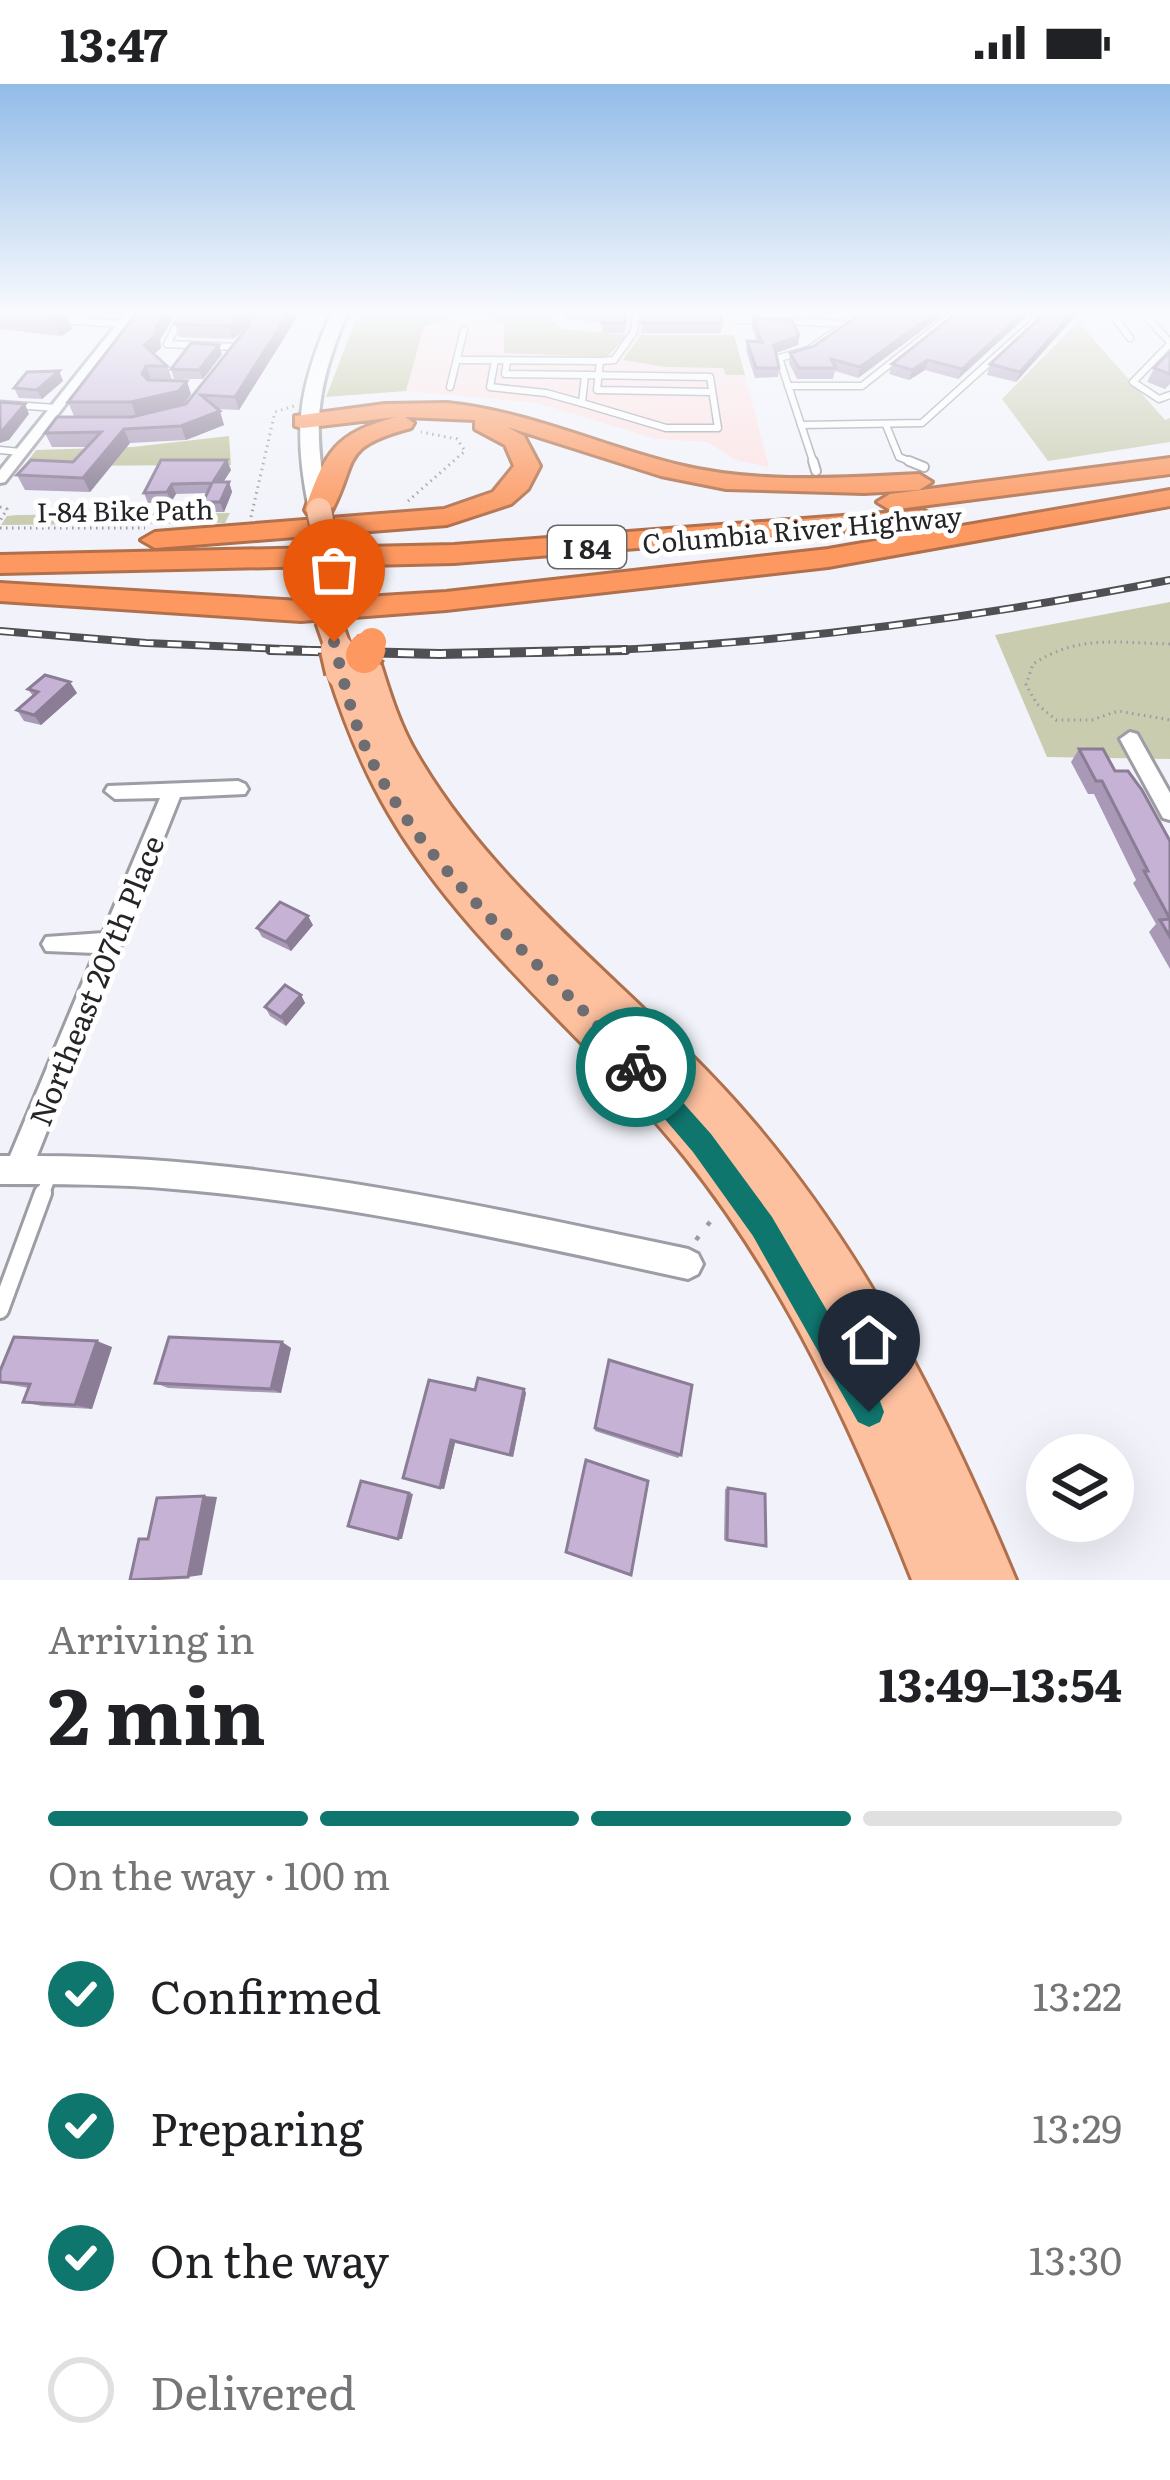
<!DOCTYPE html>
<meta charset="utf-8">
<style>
:root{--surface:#fff;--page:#f6f6f6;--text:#202124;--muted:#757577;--line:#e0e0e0;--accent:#0f766e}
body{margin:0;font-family:Literata,serif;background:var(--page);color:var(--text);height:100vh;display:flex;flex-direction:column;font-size:45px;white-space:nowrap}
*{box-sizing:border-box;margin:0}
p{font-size:39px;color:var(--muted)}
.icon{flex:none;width:66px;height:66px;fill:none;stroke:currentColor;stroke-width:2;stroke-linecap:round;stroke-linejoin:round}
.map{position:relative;height:1496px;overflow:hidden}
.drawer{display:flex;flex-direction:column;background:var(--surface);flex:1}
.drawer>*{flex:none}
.tools{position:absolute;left:1026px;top:1350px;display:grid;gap:24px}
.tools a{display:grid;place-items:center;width:108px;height:108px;border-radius:50%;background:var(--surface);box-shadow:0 12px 48px #0002;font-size:60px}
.pin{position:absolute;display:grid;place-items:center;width:102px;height:102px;color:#fff;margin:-123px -51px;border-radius:50% 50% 50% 0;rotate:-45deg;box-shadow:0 0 12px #0007}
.pin .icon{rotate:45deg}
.courier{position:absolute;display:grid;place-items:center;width:120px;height:120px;margin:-60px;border:9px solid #0f766e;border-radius:50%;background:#fff;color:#222;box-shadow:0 3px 15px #0007}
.summary em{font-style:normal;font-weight:700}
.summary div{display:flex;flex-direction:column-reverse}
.summary{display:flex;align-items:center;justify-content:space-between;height:204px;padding:0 48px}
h1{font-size:78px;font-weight:700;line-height:90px}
.bar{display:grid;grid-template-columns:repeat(4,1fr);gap:18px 12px;align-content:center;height:144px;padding:0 48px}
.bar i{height:15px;border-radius:9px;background:var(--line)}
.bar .active{background:var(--accent)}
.bar p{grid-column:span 4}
ol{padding:0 48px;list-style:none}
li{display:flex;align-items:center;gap:36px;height:132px}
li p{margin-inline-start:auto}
li .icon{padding:12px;border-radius:50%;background:var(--accent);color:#fff;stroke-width:4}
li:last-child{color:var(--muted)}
li i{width:66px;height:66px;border:6px solid var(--line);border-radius:50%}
.status{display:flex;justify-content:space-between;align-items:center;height:84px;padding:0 60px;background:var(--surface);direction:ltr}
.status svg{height:33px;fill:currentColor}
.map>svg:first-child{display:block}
.commercial{fill:#fde2e3}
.green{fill:#caccb0}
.forest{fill:#c0c29b}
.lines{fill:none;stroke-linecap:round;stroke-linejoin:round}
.lane-far3-casing{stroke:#9d9ea5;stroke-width:9}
.lane-far2-casing{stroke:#9d9ea5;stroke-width:12}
.lane-far1-casing{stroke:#9d9ea5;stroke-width:18}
.lane-casing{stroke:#9d9ea5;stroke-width:22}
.street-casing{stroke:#9d9ea5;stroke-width:6}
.secondary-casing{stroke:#9d9ea5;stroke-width:6}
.primary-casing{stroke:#b1704c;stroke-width:6}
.highway-casing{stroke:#b1704c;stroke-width:6}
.path-far1{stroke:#9b9ba1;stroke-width:3;stroke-dasharray:1.5 4.5;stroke-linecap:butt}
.path{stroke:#9b9ba1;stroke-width:4.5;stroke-dasharray:4.5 14;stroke-linecap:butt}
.lane-far3{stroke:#fff;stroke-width:6}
.lane-far2{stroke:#fff;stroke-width:8}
.lane-far1{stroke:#fff;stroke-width:12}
.lane{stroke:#fff;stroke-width:16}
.street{fill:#fff;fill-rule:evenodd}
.secondary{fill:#fff;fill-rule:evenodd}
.primary{fill:#fdc1a0;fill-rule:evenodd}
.highway{fill:#fc9860;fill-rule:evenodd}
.rail-far1-casing{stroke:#505054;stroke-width:8}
.rail-casing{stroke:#505054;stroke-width:10}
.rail-far1{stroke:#fff;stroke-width:4.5;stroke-dasharray:14;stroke-linecap:butt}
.rail{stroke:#fff;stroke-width:6;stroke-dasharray:16;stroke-linecap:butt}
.primary-bridge-far1-casing{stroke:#b1704c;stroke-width:28;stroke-linecap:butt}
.primary-bridge-casing{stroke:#b1704c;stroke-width:38;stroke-linecap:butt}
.highway-bridge-far1-casing{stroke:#b1704c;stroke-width:33;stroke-linecap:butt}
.highway-bridge-casing{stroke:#b1704c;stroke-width:42;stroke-linecap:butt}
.primary-bridge-far1{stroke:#fdc1a0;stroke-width:24}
.primary-bridge{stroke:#fdc1a0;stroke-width:32}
.highway-bridge-far1{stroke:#fc9860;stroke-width:28}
.highway-bridge{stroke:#fc9860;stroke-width:36}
.wall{fill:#a999b7}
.shaded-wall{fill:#8a7d95}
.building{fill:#c5b2d5;stroke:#8a7d95;stroke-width:3}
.route{fill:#0f766e}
.done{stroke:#6d6d72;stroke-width:12;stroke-dasharray:0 21.6}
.labels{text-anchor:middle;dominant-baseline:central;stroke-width:10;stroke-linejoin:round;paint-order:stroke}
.far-street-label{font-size:27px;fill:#252528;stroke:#fff}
.shield{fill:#fff;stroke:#666668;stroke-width:3}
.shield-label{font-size:27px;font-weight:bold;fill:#252528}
.street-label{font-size:30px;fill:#252528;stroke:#fff}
</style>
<div class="status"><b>13:47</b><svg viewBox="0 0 49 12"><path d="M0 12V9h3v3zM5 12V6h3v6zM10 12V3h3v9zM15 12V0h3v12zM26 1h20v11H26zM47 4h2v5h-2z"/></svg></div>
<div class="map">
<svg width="1170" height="1496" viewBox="0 0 1170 1496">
<rect width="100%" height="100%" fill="#f2f3fa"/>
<path class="commercial" d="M457,230L494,233L504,241V269L607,273L626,251H600L599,230H729L734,251H641L665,283L723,284L726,291H745L769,383L736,376L707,358L656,355L537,319L406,307L424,243Z"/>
<g class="green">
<path d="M1078,238L1165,336L1170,334V358L1048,377L1002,315Z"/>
<path d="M230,429L225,439L1,441L7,432L17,431Z"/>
<path d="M1170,518V675L1047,673L995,551Z"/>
</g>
<g class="forest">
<path d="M358,230H457L424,243L406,307L326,313Z"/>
<path d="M488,230H547L561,245L628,251L607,273L504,269V241Z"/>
<path d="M641,251H734L745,291H726L723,284L665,283L623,276Z"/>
<path d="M229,352L231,381L24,382L36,366L133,363Z"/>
</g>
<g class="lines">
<g class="lane-far3-casing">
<g id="lane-far3">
<path d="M183,230L167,260L237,263"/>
<path d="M636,230L634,248L614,276L600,277L597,306L712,308"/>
<path d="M767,230L769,236L846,240L859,230"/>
<path d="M1112,230L1130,254"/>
<path d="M1143,230L1170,258"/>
<path d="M60,236L123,240"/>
<path d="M737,236H765"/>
<path d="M1170,260L1133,298L1159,315L1170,311"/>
<path d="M457,276L600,277"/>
<path d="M495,276L490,303L546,309L582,319"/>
<path d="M507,277L505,290L585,291"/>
<path d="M585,291L710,293L718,344H666L582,319Z"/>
<path d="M788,302H862L953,230"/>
<path d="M450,303L464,246"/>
<path d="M0,320L56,324"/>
<path d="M801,341L922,339L1034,238L1035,230"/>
<path d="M886,341L899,373L917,380"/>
<path d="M0,366L21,368"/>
<path d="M814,380L779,274L808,266L845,241"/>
</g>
</g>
<g class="lane-far2-casing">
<g id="lane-far2">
<path d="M813,377L816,387"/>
<path d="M909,377L924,383"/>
</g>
</g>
<g class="lane-far1-casing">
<path id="lane-far1" d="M42,1112L51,1088"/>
</g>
<g class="lane-casing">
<path id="lane" d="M0,1226L43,1109"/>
</g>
<g class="street-casing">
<g id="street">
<path d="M125,230H136L5,398L0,399V386Z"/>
<path d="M1130,648L1137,650L1170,709V736L1163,734L1120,655Z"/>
<path d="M238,697L245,700L248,705L245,710L180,713L37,1072C258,1072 473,1120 688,1165L698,1170L703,1180L698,1190L688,1195C518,1158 348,1119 174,1105C116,1100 58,1100 0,1100V1072H10L95,869L46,867L42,860L46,853L103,849L160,714L115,715L105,707L108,702Z"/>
</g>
</g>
<g class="secondary-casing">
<path id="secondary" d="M331,230H347C315,305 312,347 329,426L319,432L309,426C293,346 298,305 331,230Z"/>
</g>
<g class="primary-casing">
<g id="primary">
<path d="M334,492L347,500L352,524L343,541L349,558L335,567L325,564L317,541L326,524L321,500Z"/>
<path d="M364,562L378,571C389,606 399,641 418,672C502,816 649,914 755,1040C869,1174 949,1335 1016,1496H912C853,1347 786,1199 685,1073C591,956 465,860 389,730C362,684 344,638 328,588L342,579L354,585L350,571Z"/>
</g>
</g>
<g class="highway-casing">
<g id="highway">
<path d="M447,319C528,327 601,362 679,381C757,400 840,394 919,390L932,398L919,406L864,409L726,405L661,392L507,343L524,352L540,382L528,405L511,420L447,441L155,464L141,456L155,448L444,425L493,408L514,382L505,361L475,345V336L405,333L414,339L411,344C336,364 360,377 329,432H309L305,426C326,367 334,350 396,333L303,344L295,342V332L385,320Z"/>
<path d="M1170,374V390L890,426L877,418L890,410Z"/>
<path d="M1170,406V422L828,483L446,526L301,537L0,517V499L301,517L446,508L828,465Z"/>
<path d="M923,426L937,434L933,440L454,479L0,489V471L454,461Z"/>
</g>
</g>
<g class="path-far1">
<path d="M408,417L465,367L457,355L421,348"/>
<path d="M0,423L7,425L0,437"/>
<path d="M251,433L275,328L294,322"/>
<path d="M0,444H145"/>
<path d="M1170,560C1118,559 1079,550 1033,580L1026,601L1037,620L1056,636H1092L1118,627L1170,636"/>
</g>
<path class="path" d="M696,1156L716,1130"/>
<use href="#lane-far3" class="lane-far3"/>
<use href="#lane-far2" class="lane-far2"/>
<use href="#lane-far1" class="lane-far1"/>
<use href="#lane" class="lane"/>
<use href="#street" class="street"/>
<use href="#secondary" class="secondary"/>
<use href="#primary" class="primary"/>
<use href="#highway" class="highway"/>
<g class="rail-far1-casing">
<g id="rail-far1">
<path d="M0,547L146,559L379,569"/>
<path d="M526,569C744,565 957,538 1170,496"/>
</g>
</g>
<g class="rail-casing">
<path id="rail" d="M270,566L440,570L626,566"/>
</g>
<use href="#rail-far1" class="rail-far1"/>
<use href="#rail" class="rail"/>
<g class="primary-bridge-far1-casing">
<g id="primary-bridge-far1">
<path d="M319,426L334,500"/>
<path d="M335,558L337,569"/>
</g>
</g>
<g class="primary-bridge-casing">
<path id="primary-bridge" d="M337,566L342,588"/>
</g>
<g class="highway-bridge-far1-casing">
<path id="highway-bridge-far1" d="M366,569L372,558"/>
</g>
<g class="highway-bridge-casing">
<path id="highway-bridge" d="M364,571L367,566"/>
</g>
<use href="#primary-bridge-far1" class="primary-bridge-far1"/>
<use href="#primary-bridge" class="primary-bridge"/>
<use href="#highway-bridge-far1" class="highway-bridge-far1"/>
<use href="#highway-bridge" class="highway-bridge"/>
</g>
<g class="wall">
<path d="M0,230H66L72,245L61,252L0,245Z"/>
<path d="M180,230H299L239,326L217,325L224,341L186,356L130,359L90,408L25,406L17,391L73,378L87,363H52L45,349L186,320L249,241L233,255L179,253L175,240Z"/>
<path d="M565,230H628L624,249H602V238L566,235Z"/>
<path d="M643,230H728L720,231L722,239L721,249H641Z"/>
<path d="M944,230L858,294L835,287L833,295H797L789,279L790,269Z"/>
<path d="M1029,230L958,295L925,286L909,296L889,290L892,280Z"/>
<path d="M1042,230H1077L1016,298L987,291L990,280L1041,235Z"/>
<path d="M753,234L799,252L798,261L776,269L779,284L778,293L755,294L746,267L747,257L757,258L752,244Z"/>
<path d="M160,256L161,264L154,270L167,282L172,295L151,296L191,310L184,320L136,332H74L68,318Z"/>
<path d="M1170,268V300L1165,305L1147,298L1154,284Z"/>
<path d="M222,270L203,295H174L171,285Z"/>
<path d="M59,287L63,297L42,315L19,314L14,304Z"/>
<path d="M161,376L231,386L223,398H229L232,408L224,428H207L203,418L208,409L176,410L171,418L148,419L144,409Z"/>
<path d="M28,605L77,609L41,641L24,637L17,626L33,612Z"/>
<path d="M1079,665L1115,687L1170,757V885L1149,848L1156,840L1133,799L1136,796L1094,710H1088L1071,678Z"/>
<path d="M313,841L291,867L262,853L257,844Z"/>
<path d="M301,911L305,919L286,942L270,932L265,923Z"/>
<path d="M282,1258L291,1264L281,1309L168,1304L155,1299Z"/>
<path d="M112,1263L92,1325L42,1322L23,1318L29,1304L0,1299Z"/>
<path d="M609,1276L681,1371L678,1374L595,1347Z"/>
<path d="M524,1305L526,1309L513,1373L455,1359L444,1405L403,1394L475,1306Z"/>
<path d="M728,1404L766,1462L724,1456L725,1405Z"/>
</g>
<g class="shaded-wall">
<path d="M57,230H66L72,245L61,252L53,233Z"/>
<path d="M164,230H176L160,256L161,264L149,274L144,261Z"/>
<path d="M242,230H245L248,241L233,255L229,242Z"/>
<path d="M288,230H299L239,326L235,313Z"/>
<path d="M934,230H944L858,294L860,283Z"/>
<path d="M1022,230H1029L958,295L962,285Z"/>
<path d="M1072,230H1077L1016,298L1020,288Z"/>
<path d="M799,252L798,261L773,270L774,261Z"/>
<path d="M219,261L222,270L203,295L199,286Z"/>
<path d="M928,276L925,286L909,296L912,286Z"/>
<path d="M146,282L151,295L147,303L142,290Z"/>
<path d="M59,287L63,297L42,315L37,306Z"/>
<path d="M187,297L191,310L184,320L136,332L131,318Z"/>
<path d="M25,320L29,330L9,356L0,359V347Z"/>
<path d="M220,327L224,341L186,356L181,342Z"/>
<path d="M124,345L130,359L90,408L83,394Z"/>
<path d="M227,376L231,386L217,408L213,398Z"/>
<path d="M229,398L232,408L224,428L220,418Z"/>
<path d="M172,400L176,410L171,418L167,408Z"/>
<path d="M70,598L77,609L41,641L34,631Z"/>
<path d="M308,832L313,841L291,867L286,858Z"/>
<path d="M301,911L305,919L286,942L281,933Z"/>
<path d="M97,1257L112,1263L92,1325L75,1321Z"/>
<path d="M282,1258L291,1264L281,1309L271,1305Z"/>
<path d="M524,1305L526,1309L513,1373L510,1371Z"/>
<path d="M451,1356L455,1359L444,1405L440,1404Z"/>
<path d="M409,1409L413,1410L402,1455H398Z"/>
<path d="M204,1412L217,1413L202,1491L188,1493Z"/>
</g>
<g class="building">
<path d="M136,230H164L156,244V251L144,261L167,282H146L142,290L148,296L187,297L179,307L131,318H68Z"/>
<path d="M180,230H242L229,242L175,240Z"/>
<path d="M249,230H288L235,313L201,311L220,327L181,342L124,345L83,394L17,391L31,376L73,378L101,348L45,349L57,333H132L186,320L250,240L251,231Z"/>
<path d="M602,230H626L624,239H602Z"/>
<path d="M643,230H720L722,239H642Z"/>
<path d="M860,230H934L860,283L831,275L836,284H799L790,269L814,262Z"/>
<path d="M955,230H1022L962,285L928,276L912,286L892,280Z"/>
<path d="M1044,230H1072L1020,288L990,280Z"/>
<path d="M753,234L792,236L799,252L774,261L779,284H756L747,257L762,258Z"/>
<path d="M191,259L219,261L199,286L171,285Z"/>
<path d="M1170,268V290L1154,284Z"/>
<path d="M59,287L37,306L14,304L27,288Z"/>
<path d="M0,318L25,320L3,346L0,347Z"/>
<path d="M161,376H227L213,398H229L220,418H203L212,399L172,400L167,408L144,409Z"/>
<path d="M45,591L70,598L34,631L17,626L38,608L28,605Z"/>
<path d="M1079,665H1103L1115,687H1128L1142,706L1170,757V835L1144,787H1148L1102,697H1096Z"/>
<path d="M280,818L308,832L286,858L257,844Z"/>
<path d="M1170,835V853L1160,836Z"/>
<path d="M285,901L301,911L281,933L265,923Z"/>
<path d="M14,1253L97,1257L75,1321L23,1318L30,1300L0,1298V1287Z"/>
<path d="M169,1253L282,1258L271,1305L155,1299Z"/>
<path d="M609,1276L692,1301L681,1371L595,1344Z"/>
<path d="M478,1294L524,1305L510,1371L451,1356L440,1404L403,1394L429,1296L475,1306Z"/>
<path d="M586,1376L648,1397L631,1491L566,1468Z"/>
<path d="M361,1397L409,1409L398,1455L348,1442Z"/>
<path d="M728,1404L765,1410L766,1462L727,1456Z"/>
<path d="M204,1412L188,1493L130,1496L139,1455H148L157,1414Z"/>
</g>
<linearGradient id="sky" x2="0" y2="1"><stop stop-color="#92bce8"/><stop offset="0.52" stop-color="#f9fafd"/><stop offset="1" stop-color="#f9fafd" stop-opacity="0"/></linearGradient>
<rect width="1170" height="440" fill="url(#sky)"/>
<path class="route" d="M636,972L644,975L711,1050L772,1133L880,1317L884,1328L880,1338L869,1343L858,1338L753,1152L693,1068L627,991V975Z"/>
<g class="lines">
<path class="done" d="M334,558C343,594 351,631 366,665C426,794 545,878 636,983"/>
</g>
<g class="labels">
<g class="far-street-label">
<text transform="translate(125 425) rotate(-1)">I-84 Bike Path</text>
<text transform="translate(802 444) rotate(-5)">Columbia River Highway</text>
</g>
<rect class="shield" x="548" y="442" width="78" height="42" rx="9"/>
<g class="shield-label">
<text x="587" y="463">I 84</text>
</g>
<g class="street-label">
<text transform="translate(95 896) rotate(-68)">Northeast 207th Place</text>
</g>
</g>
</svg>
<div class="tools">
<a><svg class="icon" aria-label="layers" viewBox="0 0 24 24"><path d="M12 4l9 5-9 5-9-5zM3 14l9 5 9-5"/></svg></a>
</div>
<div class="pin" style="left:334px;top:558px;background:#ea580c"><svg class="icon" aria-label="bag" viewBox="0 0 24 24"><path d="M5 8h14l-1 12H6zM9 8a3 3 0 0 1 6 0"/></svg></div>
<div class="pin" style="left:869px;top:1328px;background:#1f2937"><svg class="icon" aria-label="home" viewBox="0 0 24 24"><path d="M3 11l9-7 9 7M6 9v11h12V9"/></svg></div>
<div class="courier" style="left:636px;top:983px"><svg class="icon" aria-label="bike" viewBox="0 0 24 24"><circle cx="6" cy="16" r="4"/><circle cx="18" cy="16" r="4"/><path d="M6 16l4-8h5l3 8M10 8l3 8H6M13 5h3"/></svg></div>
</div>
<section class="drawer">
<div class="summary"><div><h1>2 min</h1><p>Arriving in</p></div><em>13:49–13:54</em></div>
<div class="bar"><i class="active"></i><i class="active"></i><i class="active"></i><i></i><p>On the way · 100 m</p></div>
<ol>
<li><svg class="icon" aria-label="check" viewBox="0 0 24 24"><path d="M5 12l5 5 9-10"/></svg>Confirmed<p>13:22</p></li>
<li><svg class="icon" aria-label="check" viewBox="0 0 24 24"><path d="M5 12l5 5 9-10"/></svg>Preparing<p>13:29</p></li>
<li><svg class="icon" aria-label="check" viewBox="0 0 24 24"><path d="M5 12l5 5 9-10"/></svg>On the way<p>13:30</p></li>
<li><i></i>Delivered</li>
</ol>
</section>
